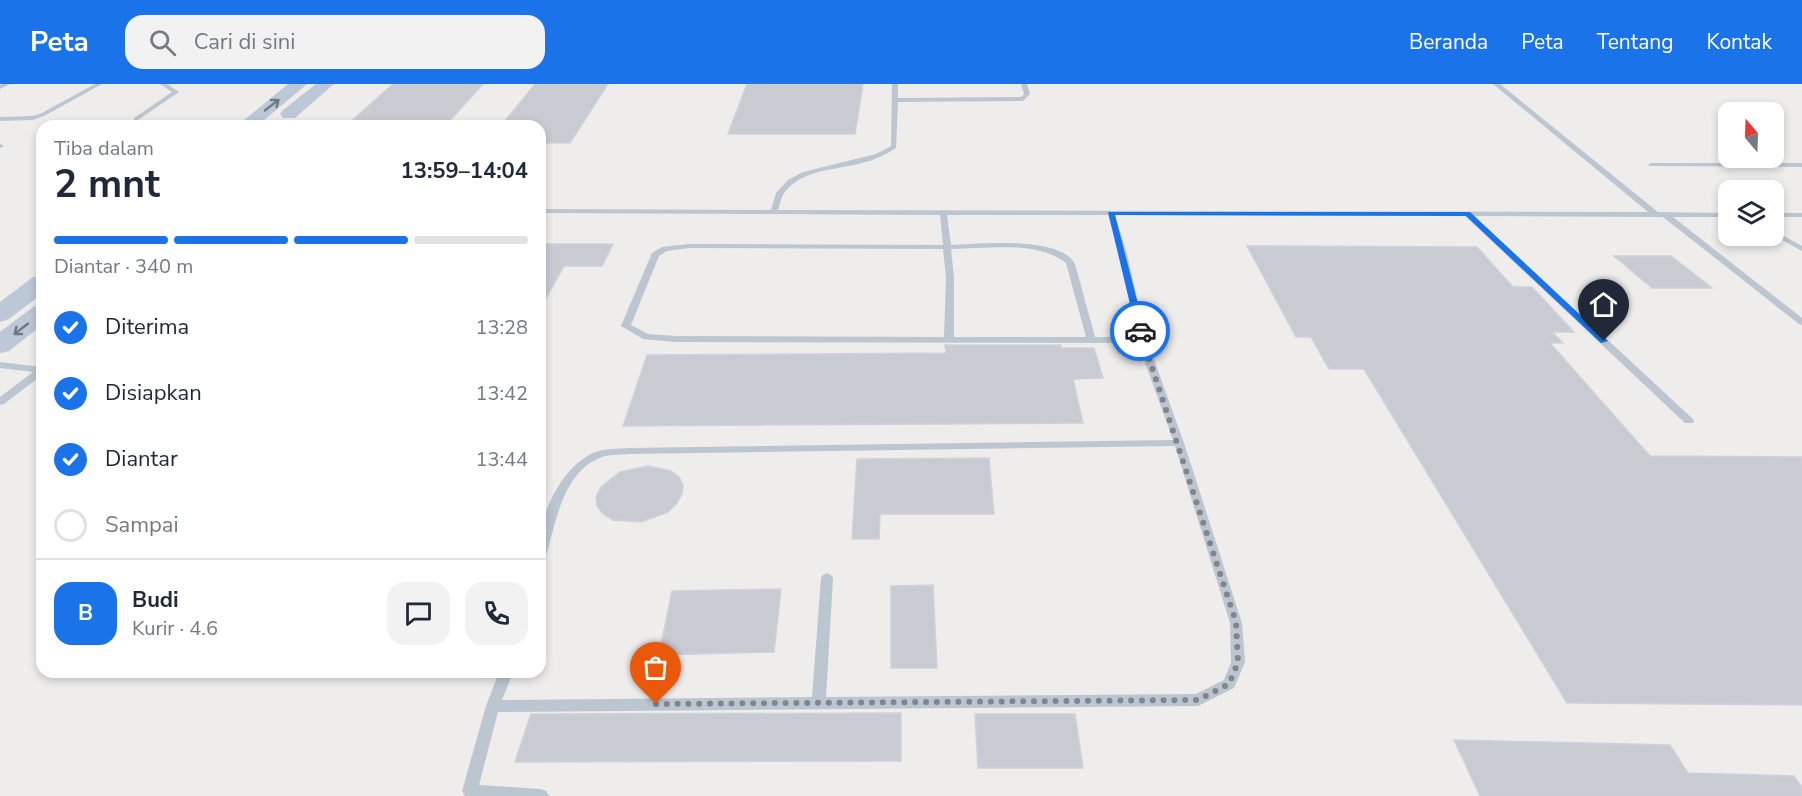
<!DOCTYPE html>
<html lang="id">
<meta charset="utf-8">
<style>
:root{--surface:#fff;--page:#f2f2f3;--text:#1f2937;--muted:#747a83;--line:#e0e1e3;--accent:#1a73e8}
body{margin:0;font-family:"Nunito Sans",sans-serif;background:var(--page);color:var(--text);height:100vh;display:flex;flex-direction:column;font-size:22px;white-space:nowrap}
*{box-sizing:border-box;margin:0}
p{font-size:20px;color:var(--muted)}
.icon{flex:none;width:33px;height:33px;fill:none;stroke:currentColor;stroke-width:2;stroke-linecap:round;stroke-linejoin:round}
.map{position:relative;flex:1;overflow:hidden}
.drawer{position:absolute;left:36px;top:36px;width:510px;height:558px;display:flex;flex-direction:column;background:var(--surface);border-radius:18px;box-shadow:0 3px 9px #0003}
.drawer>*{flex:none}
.needle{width:39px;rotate:341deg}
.buttons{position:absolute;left:1718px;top:18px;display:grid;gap:12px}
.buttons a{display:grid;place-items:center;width:66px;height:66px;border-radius:12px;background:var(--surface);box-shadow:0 3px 9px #0003;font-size:30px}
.pin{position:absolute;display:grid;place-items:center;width:51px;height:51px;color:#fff;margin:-62px -26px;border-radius:50% 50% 50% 0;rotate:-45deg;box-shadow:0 0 6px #0007}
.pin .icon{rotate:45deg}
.courier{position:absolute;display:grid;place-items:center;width:60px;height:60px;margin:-30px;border:4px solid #1a73e8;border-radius:50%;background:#fff;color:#222;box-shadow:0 2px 8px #0007}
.overview em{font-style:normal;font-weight:700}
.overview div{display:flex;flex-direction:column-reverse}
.overview{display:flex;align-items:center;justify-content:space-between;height:102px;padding:0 18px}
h1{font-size:39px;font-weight:700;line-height:45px}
.bar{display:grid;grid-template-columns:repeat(4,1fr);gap:9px 6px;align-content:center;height:72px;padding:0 18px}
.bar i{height:8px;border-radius:4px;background:var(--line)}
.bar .on{background:var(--accent)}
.bar p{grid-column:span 4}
.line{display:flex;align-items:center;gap:15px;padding:0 18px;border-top:2px solid var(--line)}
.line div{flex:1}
.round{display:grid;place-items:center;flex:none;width:63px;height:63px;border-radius:18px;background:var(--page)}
ol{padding:0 18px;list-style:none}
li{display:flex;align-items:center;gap:18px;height:66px}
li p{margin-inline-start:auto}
li .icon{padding:6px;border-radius:50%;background:var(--accent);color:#fff;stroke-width:4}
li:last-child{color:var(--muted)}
li i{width:33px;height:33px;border:3px solid var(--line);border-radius:50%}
header{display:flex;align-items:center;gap:36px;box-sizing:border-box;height:84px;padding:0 30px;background:var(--accent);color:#fff}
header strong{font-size:28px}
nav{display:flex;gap:33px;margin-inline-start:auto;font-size:21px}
.search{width:420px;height:54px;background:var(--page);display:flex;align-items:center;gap:15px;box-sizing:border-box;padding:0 21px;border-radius:18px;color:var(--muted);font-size:22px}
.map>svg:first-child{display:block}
.building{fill:#c9cbd2;stroke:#d0d2d9;stroke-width:1.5}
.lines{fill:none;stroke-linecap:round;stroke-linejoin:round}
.lane{fill:#bcc6d0;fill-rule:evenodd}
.secondary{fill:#bdc8d7;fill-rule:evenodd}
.oneway{stroke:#6e7986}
.route{fill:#1a73e8}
.done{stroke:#80858e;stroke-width:6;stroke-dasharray:0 10.8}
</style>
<header>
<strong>Peta</strong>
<div class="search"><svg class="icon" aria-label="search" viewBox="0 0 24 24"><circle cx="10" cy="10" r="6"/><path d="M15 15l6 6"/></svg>Cari di sini</div>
<nav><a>Beranda</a><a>Peta</a><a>Tentang</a><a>Kontak</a></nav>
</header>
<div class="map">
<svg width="1802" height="712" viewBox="0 0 1802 712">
<rect width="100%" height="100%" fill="#efecec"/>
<g class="building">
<path d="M393,0H483L445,42H346Z"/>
<path d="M535,0H608L570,59H540V42H501Z"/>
<path d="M747,0H863L855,50H728Z"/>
<path d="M540,160H613L602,182H564L540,225Z"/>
<path d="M1247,162L1477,163L1513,203H1532L1574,248H1552L1563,259H1550L1650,372L1802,373V621L1567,619L1364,285H1329L1311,253H1296Z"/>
<path d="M1614,172H1671L1712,204H1652Z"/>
<path d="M945,261H1061V264H1094L1103,294L1073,295L1083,339L623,342L647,271L946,269Z"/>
<path d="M989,374L994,430H880L879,455H852L857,375Z"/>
<path d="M648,382L671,387L679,393L683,401L682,410L677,419L668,428L641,438L613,436L603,430L597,422L596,413L601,403L620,388Z"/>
<path d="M933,501L937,584H891V502Z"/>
<path d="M781,505L774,568L659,571L672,507Z"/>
<path d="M901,629V677L515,678L531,630Z"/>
<path d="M975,630H1075L1083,684H978Z"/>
<path d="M1454,656L1670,661L1688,689L1794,692L1802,703V712H1480Z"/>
</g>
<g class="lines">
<g class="lane">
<path d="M2,0H10L0,5V1Z"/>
<path d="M95,0H102L44,32L33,36L0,37V33L32,32L40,30Z"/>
<path d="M160,0H167L179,8L138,36H134V34L172,8Z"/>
<path d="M892,0H898V14L1021,13L1024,10L1021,0H1027L1030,10L1023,17L898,18L896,64C885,71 875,76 862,79C837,86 802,85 785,108C781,113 780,120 778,126L1648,128L1493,0H1500L1658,128L1728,129V133H1673L1802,234V241L1799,240L1663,133L1474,132L1693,335L1694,337L1693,339H1685L1465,132L1115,131L1126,166L1147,256L1184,359L1242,539L1245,578L1234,604L1198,622L498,628L479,701L541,705L546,707L549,712H465L462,707L486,622L499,588H513L502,616L812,613L821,494L823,491L827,489L831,491L833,494L826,613L1196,610L1224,596L1231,578L1230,539L1175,362L630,370C621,371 610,370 602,373C563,387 556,438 546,472L544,475L540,476C540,469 539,461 540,453C543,423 565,381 593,369C604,364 618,365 630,364L1173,356L1138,259L676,258L643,255L621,242L652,169L662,163L689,160L943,161L940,131L540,129V125L771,126L776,109L788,96L803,88L876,70L891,62ZM947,131H1108L1118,166L1137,253H1095C1090,234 1084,214 1079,194C1077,189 1076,181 1073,177C1055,152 978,160 951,161ZM689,164L943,165L946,193L944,253L676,252L648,250L631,241L659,172L667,167ZM976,164C1006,163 1041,160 1066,179L1086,253H954V193L951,165Z"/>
<path d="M0,60L3,61V63L0,64Z"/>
<path d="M1651,79H1802V83L1649,82L1648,81Z"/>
<rect x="1773" y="129" width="29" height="4"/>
<path d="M1773,146L1802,162V167L1773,151Z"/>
<path d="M0,278L42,283V291L4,320L0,321V313L33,288L0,284Z"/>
</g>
<g class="secondary">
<path d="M288,0H307L257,42H237Z"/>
<path d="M316,0H334L295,34H283L280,30L283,26Z"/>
<path d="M42,191V210L9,235L0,238V218L33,193Z"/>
<path d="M42,220V241L9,267L0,269V248L33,223Z"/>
</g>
</g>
<defs><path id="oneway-shaft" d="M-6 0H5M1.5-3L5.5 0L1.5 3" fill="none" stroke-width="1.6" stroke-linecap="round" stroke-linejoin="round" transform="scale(1.5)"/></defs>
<g class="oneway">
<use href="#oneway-shaft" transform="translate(272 21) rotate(-38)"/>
<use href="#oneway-shaft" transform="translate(21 245) rotate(142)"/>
</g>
<path class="route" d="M1108,128H1470L1608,257L1601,259L1466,132L1115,131L1145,247L1137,249Z"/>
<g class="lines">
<path class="done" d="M656,620L1198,616L1229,600L1238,578L1236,538L1140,247"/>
</g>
</svg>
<div class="buttons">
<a><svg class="needle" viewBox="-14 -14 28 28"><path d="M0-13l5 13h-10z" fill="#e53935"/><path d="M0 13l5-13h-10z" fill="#747a83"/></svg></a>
<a><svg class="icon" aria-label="layers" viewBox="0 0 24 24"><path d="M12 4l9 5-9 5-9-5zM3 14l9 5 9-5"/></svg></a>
</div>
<div class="pin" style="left:656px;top:620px;background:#ea580c"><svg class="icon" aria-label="bag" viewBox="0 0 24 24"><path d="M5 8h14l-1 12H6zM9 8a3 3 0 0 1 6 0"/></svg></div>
<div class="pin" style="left:1604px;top:257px;background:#1f2937"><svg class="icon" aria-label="home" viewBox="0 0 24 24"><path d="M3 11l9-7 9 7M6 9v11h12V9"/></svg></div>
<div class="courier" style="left:1140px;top:247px"><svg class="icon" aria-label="car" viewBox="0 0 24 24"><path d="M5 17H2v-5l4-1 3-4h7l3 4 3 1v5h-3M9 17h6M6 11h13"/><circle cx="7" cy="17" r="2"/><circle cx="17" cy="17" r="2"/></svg></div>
<section class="drawer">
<div class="overview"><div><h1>2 mnt</h1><p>Tiba dalam</p></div><em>13:59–14:04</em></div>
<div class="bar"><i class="on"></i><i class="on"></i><i class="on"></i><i></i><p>Diantar · 340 m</p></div>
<ol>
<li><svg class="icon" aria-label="check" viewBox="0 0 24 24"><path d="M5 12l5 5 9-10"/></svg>Diterima<p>13:28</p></li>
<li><svg class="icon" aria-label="check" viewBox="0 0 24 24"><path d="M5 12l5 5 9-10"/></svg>Disiapkan<p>13:42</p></li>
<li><svg class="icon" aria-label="check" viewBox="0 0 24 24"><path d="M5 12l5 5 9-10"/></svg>Diantar<p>13:44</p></li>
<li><i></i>Sampai</li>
</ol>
<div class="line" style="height:108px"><b class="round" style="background:var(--accent);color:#fff">B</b><div><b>Budi</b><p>Kurir · 4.6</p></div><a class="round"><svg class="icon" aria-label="chat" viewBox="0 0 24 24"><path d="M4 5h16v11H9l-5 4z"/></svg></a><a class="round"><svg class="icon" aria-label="phone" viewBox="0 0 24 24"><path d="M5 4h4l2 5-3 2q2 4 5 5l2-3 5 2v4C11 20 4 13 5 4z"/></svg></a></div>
</section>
</div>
